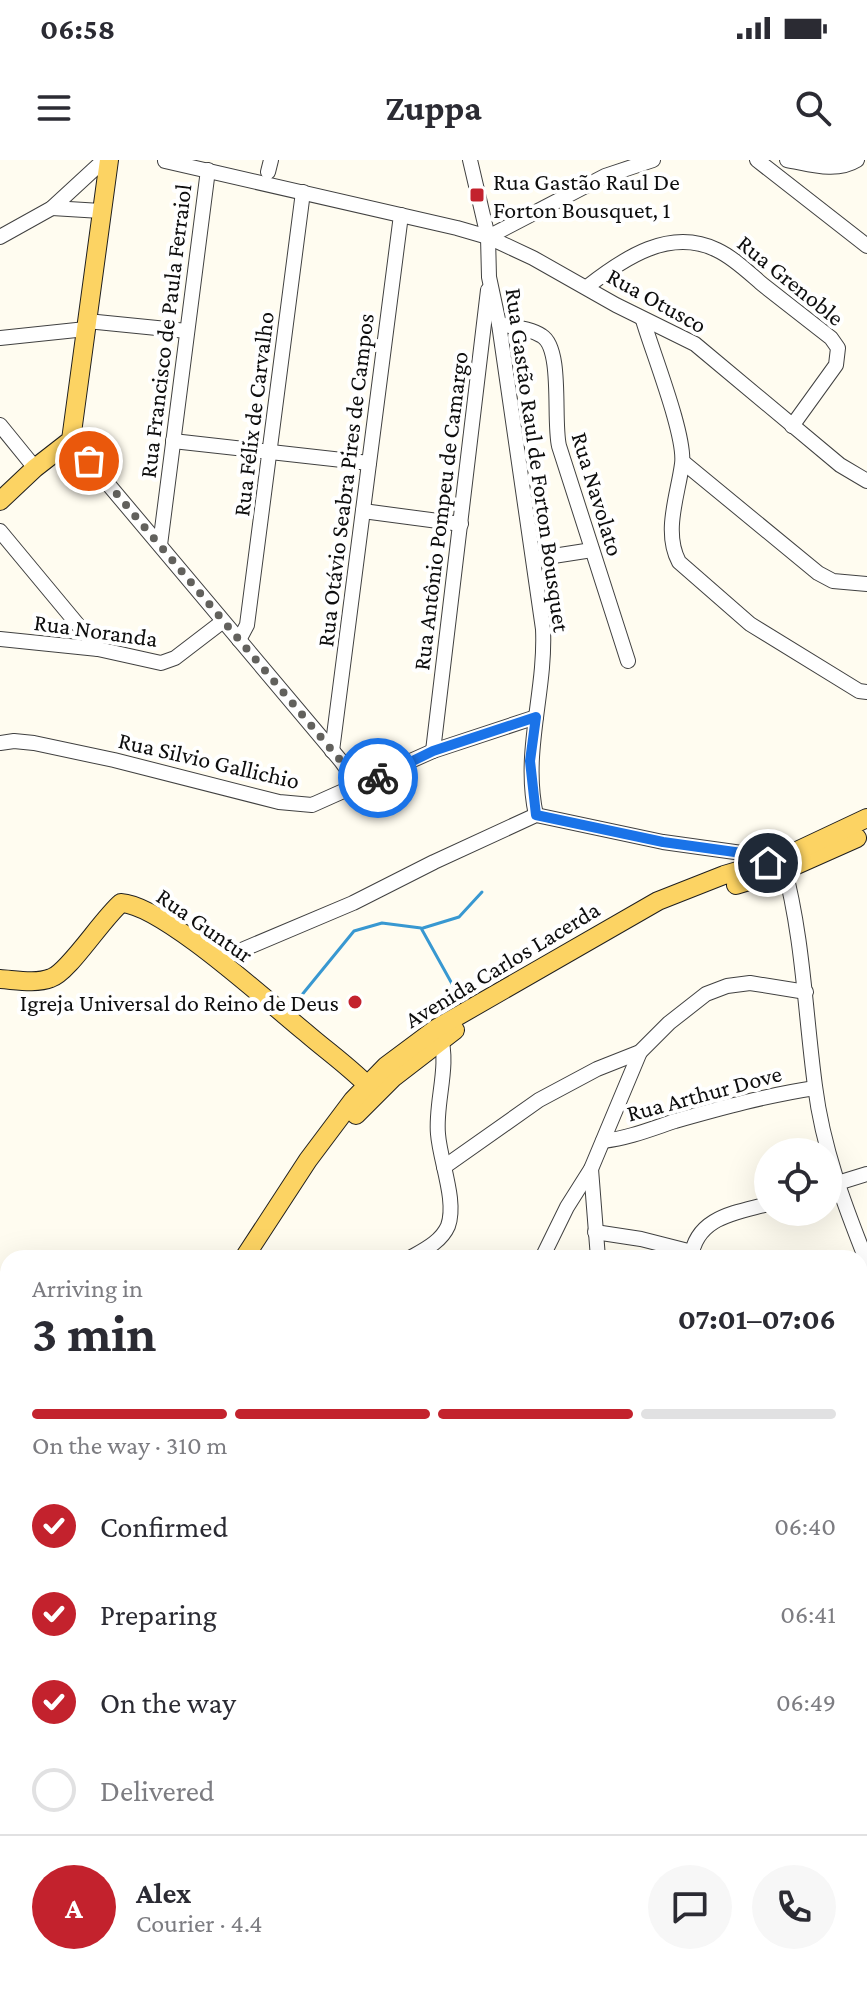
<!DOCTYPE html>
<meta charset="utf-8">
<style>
:root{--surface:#fff;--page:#f7f7f7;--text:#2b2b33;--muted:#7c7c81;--line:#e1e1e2;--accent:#c3222d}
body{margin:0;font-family:"Crimson Pro",serif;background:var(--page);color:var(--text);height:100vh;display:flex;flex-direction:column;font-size:30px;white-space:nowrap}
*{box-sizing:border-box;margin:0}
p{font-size:26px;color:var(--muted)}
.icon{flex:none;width:44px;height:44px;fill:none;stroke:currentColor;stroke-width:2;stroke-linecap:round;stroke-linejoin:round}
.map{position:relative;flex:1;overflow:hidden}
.side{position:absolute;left:0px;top:1090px;width:868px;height:744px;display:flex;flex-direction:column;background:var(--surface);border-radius:24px 24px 0 0;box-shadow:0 8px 32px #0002}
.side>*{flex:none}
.buttons{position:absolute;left:754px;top:978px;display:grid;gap:16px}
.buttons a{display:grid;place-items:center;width:88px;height:88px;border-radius:50%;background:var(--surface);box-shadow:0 8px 32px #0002;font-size:40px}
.pin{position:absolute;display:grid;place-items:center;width:68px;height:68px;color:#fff;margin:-34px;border:4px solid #fff;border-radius:50%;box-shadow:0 2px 8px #0007}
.courier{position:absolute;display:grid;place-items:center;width:80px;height:80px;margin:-40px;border:6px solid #1a73e8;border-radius:50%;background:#fff;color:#222;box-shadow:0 2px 10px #0007}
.overview em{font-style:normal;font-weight:700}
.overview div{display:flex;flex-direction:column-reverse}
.overview{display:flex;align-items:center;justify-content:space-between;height:136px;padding:0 32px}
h1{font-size:52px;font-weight:700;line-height:60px}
.bar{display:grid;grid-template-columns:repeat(4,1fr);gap:12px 8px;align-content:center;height:96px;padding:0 32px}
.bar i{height:10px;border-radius:6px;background:var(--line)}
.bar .current{background:var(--accent)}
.bar p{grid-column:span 4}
.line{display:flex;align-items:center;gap:20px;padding:0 32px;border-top:2px solid var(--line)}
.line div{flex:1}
.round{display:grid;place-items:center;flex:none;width:84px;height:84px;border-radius:42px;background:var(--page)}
ol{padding:0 32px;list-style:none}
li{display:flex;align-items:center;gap:24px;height:88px}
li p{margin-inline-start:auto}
li .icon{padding:8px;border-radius:50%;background:var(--accent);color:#fff;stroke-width:4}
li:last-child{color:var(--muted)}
li i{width:44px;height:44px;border:4px solid var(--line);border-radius:50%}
.status{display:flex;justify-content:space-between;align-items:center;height:56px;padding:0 40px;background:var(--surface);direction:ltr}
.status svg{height:22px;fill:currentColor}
header{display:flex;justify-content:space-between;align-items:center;height:104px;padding:0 32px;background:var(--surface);font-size:36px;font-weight:700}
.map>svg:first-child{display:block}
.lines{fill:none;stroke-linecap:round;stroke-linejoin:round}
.stream{stroke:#3898d1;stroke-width:3}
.minor-casing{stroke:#414141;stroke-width:16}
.major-casing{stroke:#1f1f1f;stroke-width:20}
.minor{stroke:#fff;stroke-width:14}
.major{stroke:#fcd363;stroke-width:18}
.done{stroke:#62615d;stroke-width:8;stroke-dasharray:0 14.4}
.route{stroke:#1a73e8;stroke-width:10}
.poi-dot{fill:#c3222d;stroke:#fff;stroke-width:3}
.labels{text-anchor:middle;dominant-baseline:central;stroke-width:8;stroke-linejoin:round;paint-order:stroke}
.poi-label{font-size:24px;fill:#0e0e0e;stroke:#fff;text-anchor:start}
.street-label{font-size:24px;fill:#0e0e0e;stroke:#fff}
</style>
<div class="status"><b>06:58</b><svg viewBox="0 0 49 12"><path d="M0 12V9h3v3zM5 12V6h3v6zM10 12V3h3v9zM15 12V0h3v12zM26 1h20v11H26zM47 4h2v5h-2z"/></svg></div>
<header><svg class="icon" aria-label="menu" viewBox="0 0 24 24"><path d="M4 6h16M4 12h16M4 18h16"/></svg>Zuppa<svg class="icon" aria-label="search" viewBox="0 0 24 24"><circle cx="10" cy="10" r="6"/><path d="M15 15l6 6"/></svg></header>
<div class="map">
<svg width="867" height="1834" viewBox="0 0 867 1834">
<rect width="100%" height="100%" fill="#fffcf0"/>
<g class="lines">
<g class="stream">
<path d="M423,768L459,757L482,732"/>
<path d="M292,847L354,771L382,763L421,768L456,831"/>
<path d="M0,1358L8,1348"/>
<path d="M0,1538L8,1537"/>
<path d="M799,1826L811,1834"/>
</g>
<g class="minor-casing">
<g id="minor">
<path d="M470,0L488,77L489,117L499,164L543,469C546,532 522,592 536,655"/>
<path d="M757,0L867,86"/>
<path d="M787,0C810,4 836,13 857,0"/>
<path d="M165,1L457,68L488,77L533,98L616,145L695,184L840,305L867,321"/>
<path d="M268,12L271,0"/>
<path d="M52,48L101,51"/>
<path d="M0,77L52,48L104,0"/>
<path d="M488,77L605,16L653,0"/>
<path d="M587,127C624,98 670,67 717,90C734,98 748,112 762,124C785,142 808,160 831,178L838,188L836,205L792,266"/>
<path d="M643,160C652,191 686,276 682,304C678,335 663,372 679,402L750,464L859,531L867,532"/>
<path d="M87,161L187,171"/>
<path d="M499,164C512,167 530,168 542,176C563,189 553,261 559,286L628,501"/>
<path d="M0,178L86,169"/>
<path d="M0,265L35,308"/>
<path d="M71,280L341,601L359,626"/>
<path d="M173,281L369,303"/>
<path d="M683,302L818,413L833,421L867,424"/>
<path d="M363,351L461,364"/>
<path d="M0,371L98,489"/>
<path d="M160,385L208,10"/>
<path d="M534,399L592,390"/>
<path d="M0,479L98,489L161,503L175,498L222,462"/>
<path d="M239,480L247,465L303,32"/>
<path d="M0,583L14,581L34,583L114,600L279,642L312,645L433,591L536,557"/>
<path d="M332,591L401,55"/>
<path d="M433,591L488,130"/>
<path d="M783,703C803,776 805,851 815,926C823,989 844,1044 867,1102"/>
<path d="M218,800L353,743L434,702L536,655L663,682L742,693L768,703"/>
<path d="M603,981C629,978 651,969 675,961C721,948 768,935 815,928"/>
<path d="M444,1007L539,940L597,909L640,892L669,863L706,834L727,826L750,823L806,832"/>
<path d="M591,1009L598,1098"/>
<path d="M828,1026L867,1014"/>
<path d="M595,1072L641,1079L692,1092"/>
<path d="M410,1098C424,1090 441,1082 448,1066C457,1041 440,1001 438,974C435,942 450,906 440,875"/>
<path d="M542,1098L567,1047L591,1009L640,892"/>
<path d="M691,1098C696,1057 735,1053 768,1044"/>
<path d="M0,1179L8,1184"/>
<path d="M860,1202L867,1205"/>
<path d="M860,1270L867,1273"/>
<path d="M860,1352L867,1356"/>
<path d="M860,1524L867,1543"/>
<path d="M0,1577L8,1575"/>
<path d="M0,1718L8,1715"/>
<path d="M860,1754L867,1755"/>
<path d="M41,1826L58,1834"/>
<path d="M255,1826H286"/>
<path d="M351,1834L361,1826"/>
<path d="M490,1834L500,1826"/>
<path d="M677,1834L678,1826"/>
</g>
</g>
<g class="major-casing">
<g id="major">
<path d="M0,341L35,308L71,280L109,0"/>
<path d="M736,725L785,710L857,678"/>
<path d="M0,819C16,820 36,824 51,818C68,813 102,759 121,743C163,745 269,843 305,872C328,892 354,910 374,932"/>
<path d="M356,955L394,917L455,870"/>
<path d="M244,1098L308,1000L353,940L386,906L437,868L658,741L724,715L782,698L867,658"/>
<path d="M0,1278L8,1272"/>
<path d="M0,1294L8,1288"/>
<path d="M34,1834L36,1826"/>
</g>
</g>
<use href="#minor" class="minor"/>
<use href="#major" class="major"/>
</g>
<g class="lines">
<path class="done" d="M89,301L341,601L359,626L378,618"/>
<path class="route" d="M378,618L433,591L536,557L530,601L536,655L663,682L742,693L768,703"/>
</g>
<g class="poi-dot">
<rect x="469" y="27" width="16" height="16" rx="4"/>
<circle cx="355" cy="842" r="8"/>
</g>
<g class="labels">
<g class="poi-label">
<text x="493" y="21">Rua Gastão Raul De<tspan x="493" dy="28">Forton Bousquet, 1</tspan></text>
<text x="339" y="842" text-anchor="end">Igreja Universal do Reino de Deus</text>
</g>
<g class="street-label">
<text transform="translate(791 120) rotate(39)">Rua Grenoble</text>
<text transform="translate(657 140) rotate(29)">Rua Otusco</text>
<text transform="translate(165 171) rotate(-83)">Rua Francisco de Paula Ferraiol</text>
<text transform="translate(253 254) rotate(-83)">Rua Félix de Carvalho</text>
<text transform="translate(538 300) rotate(82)">Rua Gastão Raul de Forton Bousquet</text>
<text transform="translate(345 320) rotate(-83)">Rua Otávio Seabra Pires de Campos</text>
<text transform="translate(598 334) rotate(73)">Rua Navolato</text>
<text transform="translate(440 351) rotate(-83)">Rua Antônio Pompeu de Camargo</text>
<text transform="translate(96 470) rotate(8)">Rua Noranda</text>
<text transform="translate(209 600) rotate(13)">Rua Silvio Gallichio</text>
<text transform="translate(205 765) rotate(35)">Rua Guntur</text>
<text transform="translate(502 804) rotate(-31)">Avenida Carlos Lacerda</text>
<text transform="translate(704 933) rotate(-15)">Rua Arthur Dove</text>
</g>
</g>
</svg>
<div class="buttons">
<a><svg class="icon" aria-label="locate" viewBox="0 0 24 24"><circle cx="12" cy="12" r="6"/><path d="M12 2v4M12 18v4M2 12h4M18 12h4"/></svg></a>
</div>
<div class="pin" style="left:89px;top:301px;background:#ea580c"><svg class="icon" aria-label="bag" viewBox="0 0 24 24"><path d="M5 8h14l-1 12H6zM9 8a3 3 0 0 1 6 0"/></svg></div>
<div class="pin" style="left:768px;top:703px;background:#1f2937"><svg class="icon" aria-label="home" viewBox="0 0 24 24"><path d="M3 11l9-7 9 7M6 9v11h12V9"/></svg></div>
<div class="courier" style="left:378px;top:618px"><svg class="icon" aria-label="bike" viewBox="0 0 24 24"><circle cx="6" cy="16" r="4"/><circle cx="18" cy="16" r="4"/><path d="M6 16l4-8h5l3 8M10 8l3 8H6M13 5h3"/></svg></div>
<section class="side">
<div class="overview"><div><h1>3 min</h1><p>Arriving in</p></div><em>07:01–07:06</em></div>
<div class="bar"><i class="current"></i><i class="current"></i><i class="current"></i><i></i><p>On the way · 310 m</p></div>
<ol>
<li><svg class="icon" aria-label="check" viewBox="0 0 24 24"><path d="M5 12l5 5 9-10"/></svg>Confirmed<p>06:40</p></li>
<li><svg class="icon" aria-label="check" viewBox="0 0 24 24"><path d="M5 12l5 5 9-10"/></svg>Preparing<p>06:41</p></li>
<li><svg class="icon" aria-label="check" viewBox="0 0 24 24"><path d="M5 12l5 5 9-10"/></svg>On the way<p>06:49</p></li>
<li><i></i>Delivered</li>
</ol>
<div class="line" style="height:144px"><b class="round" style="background:var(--accent);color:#fff">A</b><div><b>Alex</b><p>Courier · 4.4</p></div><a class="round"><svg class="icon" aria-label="chat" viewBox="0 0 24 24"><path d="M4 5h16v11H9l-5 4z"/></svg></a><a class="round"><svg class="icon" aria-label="phone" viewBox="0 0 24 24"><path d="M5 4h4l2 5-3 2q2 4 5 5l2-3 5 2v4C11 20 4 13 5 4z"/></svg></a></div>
</section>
</div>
